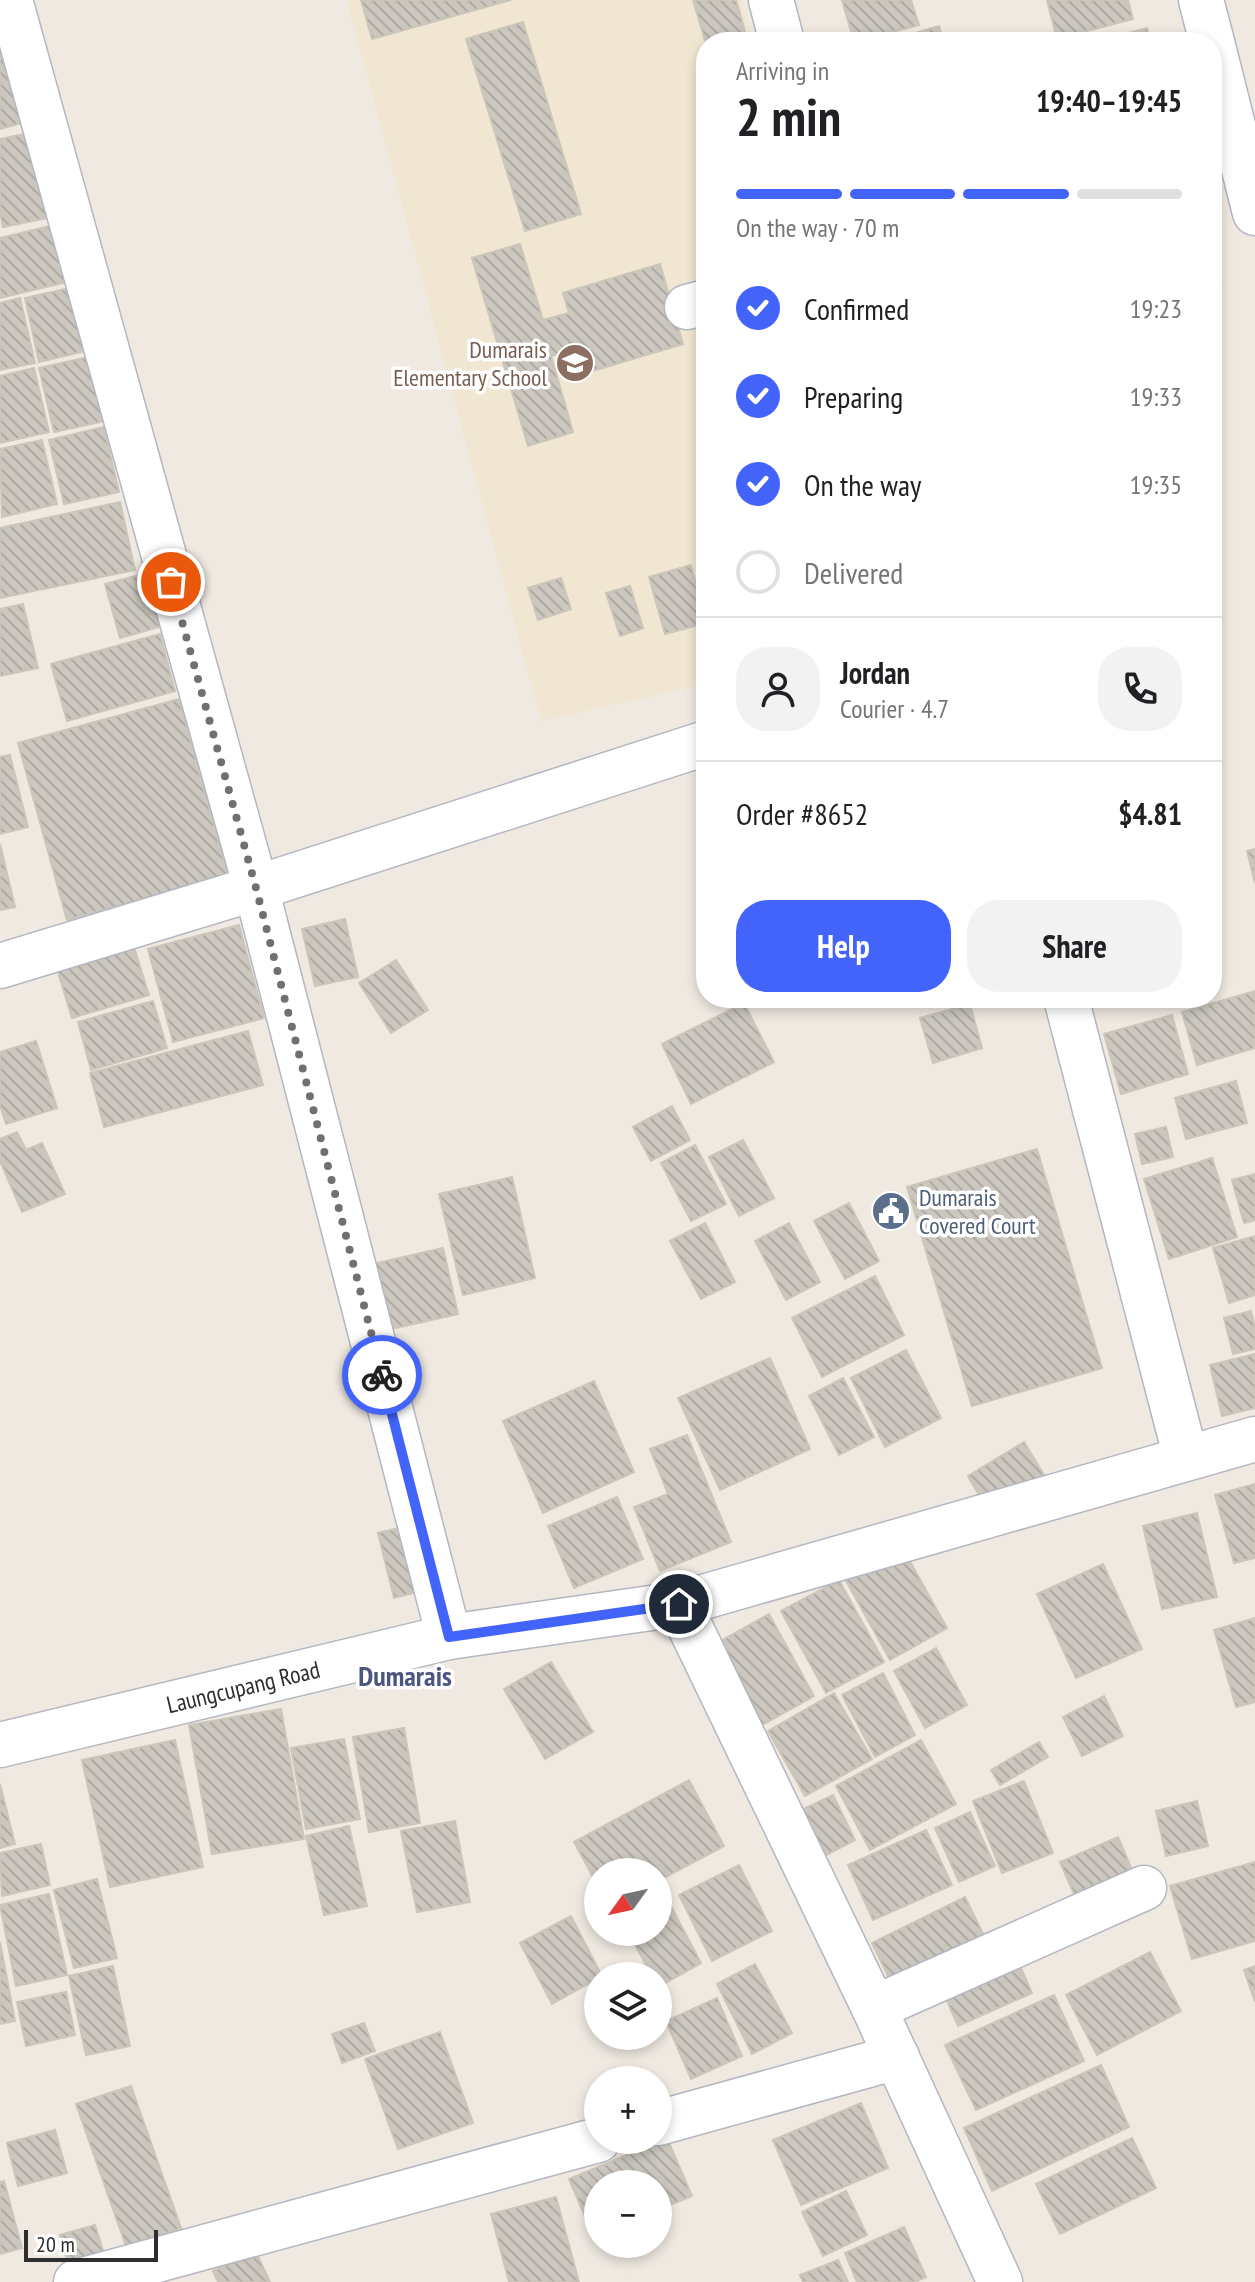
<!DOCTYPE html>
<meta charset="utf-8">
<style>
:root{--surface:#fff;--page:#f2f2f2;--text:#202124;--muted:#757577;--line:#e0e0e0;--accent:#4264fb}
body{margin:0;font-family:"PT Sans Narrow",sans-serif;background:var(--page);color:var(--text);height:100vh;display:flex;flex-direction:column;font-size:30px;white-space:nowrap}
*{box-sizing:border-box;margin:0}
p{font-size:26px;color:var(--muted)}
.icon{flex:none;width:44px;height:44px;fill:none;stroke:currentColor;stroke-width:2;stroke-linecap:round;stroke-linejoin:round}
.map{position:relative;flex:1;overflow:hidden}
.details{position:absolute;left:696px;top:32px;width:526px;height:976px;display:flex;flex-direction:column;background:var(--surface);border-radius:32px;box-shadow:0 4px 12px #0003}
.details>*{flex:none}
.needle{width:52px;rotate:237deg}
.buttons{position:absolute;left:584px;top:1858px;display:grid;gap:16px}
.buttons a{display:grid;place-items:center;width:88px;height:88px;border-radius:50%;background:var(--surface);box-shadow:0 4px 12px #0003;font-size:40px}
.scale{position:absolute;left:24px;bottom:20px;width:134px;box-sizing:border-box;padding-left:8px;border:4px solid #2e2e2e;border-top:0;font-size:22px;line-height:28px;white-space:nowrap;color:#2e2e2e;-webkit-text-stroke:6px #fff;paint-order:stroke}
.pin{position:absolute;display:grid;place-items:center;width:68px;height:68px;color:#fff;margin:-34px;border:4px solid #fff;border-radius:50%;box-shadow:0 2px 8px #0007}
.courier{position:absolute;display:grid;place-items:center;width:80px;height:80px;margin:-40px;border:6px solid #4264fb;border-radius:50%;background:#fff;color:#222;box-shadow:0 2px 10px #0007}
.overview em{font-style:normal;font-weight:700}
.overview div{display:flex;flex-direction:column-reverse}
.overview{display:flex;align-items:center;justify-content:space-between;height:136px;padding:0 40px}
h1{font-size:52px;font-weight:700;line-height:60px}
.bar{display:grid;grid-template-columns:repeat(4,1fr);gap:12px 8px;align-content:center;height:96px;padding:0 40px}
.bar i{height:10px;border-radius:6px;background:var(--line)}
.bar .on{background:var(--accent)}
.bar p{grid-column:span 4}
.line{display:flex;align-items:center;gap:20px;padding:0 40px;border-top:2px solid var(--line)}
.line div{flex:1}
.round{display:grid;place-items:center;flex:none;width:84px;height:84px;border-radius:32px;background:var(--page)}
ol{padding:0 40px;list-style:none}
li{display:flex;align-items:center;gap:24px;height:88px}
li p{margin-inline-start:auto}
li .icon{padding:8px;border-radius:50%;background:var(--accent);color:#fff;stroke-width:4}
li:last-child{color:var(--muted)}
li i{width:44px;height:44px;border:4px solid var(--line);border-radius:50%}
.primary-button{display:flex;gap:16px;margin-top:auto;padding:16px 40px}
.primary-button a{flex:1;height:92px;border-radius:32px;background:var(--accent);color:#fff;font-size:32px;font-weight:700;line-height:92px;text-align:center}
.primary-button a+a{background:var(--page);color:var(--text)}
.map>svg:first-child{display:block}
.education{fill:#f0e6d1}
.building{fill:url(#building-back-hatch);stroke:#cbc5ba;stroke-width:2}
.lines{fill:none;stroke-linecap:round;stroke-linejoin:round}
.minor-casing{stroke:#b4b7c1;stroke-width:47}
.minor{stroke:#fff;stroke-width:44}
.done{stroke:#726f6d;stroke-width:8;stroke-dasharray:0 14.4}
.route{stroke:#4264fb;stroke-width:10}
.labels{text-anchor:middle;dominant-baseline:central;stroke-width:7;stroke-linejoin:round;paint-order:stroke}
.education-label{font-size:24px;fill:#785e54;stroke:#fff;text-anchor:end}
.service-label{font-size:24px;fill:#4e5e75;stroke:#fff;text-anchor:start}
.street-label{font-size:24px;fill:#2e2e2e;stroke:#fff}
.quarter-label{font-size:28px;font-weight:bold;fill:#4d5680;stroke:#fff}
</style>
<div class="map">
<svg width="1255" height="2282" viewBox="0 0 1255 2282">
<defs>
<pattern id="building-back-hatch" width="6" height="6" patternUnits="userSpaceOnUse" patternTransform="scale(2)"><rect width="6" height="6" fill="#cbc7bf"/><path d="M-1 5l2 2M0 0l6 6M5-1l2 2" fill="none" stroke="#afaba4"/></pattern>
</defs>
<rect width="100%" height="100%" fill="#efe9e1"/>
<path class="education" d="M347,0H741L753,42H706V684L541,721Z"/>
<g class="building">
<path d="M361,0H511L372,39Z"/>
<path d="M693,0H736L748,42H706V44Z"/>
<path d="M842,0H911L919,25L854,42Z"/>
<path d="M1047,0H1128L1133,19L1057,39Z"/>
<path d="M523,22L581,214L525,231L466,39Z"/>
<path d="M939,26L944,42H885Z"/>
<path d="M0,27L25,122L0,129Z"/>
<path d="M1147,28L1151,42H1102V40Z"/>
<path d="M40,131L58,216L3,227L0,213V139Z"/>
<path d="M54,225L67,282L0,298V238Z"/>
<path d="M520,244L543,320L569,313L563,293L660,264L683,344L589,372L581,347L551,356L573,432L528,446L472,258Z"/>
<path d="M1212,251L1221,285L1212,288Z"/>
<path d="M79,286L94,349L39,362L25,298Z"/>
<path d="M20,298L35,363L0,370V303Z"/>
<path d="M93,356L109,420L54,432L39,368Z"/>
<path d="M34,368L49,432L0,443V376Z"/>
<path d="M104,427L119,492L64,504L49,440Z"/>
<path d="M42,440L57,504L2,517L0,449Z"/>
<path d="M120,502L135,570L0,598V528Z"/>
<path d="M691,565L706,623L665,634L649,577Z"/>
<path d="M158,570L173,623L120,638L105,584Z"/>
<path d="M561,578L571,609L538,620L528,588Z"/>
<path d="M630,586L643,628L620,636L606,593Z"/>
<path d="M23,604L38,668L0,676V609Z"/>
<path d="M160,634L175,691L67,721L51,664Z"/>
<path d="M179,699L228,876L67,920L18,743Z"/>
<path d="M10,755L28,827L0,834V757Z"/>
<path d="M0,844L15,907L0,910Z"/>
<path d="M1255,849V883L1247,851Z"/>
<path d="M345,919L358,977L315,986L302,929Z"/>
<path d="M239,925L264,1018L173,1042L148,949Z"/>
<path d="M134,947L149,995L72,1018L57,969Z"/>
<path d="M396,960L428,1010L391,1033L359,983Z"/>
<path d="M1255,991V1048L1197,1065L1182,1012Z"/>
<path d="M915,998H947L918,1007Z"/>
<path d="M153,1001L167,1048L91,1070L78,1022Z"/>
<path d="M744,1003L774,1062L691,1104L662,1044Z"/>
<path d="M970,1004L982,1048L933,1063L920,1018Z"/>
<path d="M1172,1015L1188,1074L1121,1094L1104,1034Z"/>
<path d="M248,1031L263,1085L104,1127L90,1073Z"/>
<path d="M36,1041L57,1108L6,1124L0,1105V1052Z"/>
<path d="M1236,1081L1247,1123L1186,1139L1175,1098Z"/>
<path d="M672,1106L690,1140L651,1161L633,1127Z"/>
<path d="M1166,1127L1173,1157L1142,1164L1135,1134Z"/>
<path d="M17,1132L26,1150L42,1143L65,1194L22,1212L0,1161V1139Z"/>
<path d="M743,1140L774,1198L739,1216L709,1157Z"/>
<path d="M695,1145L726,1204L691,1221L661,1163Z"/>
<path d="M1037,1149L1102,1368L972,1406L907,1187Z"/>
<path d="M1212,1158L1237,1237L1169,1259L1144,1179Z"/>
<path d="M1255,1174V1220L1244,1223L1232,1180Z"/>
<path d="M512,1177L535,1278L463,1295L439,1194Z"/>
<path d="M849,1203L879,1261L845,1279L814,1221Z"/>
<path d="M705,1223L735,1282L701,1299L670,1241Z"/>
<path d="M789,1223L820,1282L786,1300L755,1241Z"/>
<path d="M1255,1236V1295L1229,1303L1213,1248Z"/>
<path d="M443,1248L458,1314L387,1330L373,1264Z"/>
<path d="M875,1276L904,1335L822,1377L792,1318Z"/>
<path d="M1251,1311L1255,1328V1349L1233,1354L1224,1318Z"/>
<path d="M906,1350L941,1418L885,1447L851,1378Z"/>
<path d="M1255,1354V1408L1222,1416L1210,1365Z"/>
<path d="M770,1358L810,1449L720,1490L678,1398Z"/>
<path d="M843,1378L874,1437L839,1455L809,1396Z"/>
<path d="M594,1381L634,1472L543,1513L503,1421Z"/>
<path d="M687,1435L731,1542L660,1571L634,1507L668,1494L650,1449Z"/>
<path d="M1024,1442L1044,1475L987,1509L968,1476Z"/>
<path d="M1255,1484V1558L1234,1563L1215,1495Z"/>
<path d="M617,1497L643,1559L574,1588L548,1526Z"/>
<path d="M1197,1513L1217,1597L1162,1609L1143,1526Z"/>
<path d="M416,1524L432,1588L394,1598L378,1533Z"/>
<path d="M902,1547L947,1628L890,1660L845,1579Z"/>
<path d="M1103,1564L1142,1649L1076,1678L1037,1594Z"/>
<path d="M839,1580L884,1662L826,1693L781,1611Z"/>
<path d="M769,1614L814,1696L757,1728L712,1646Z"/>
<path d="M1255,1618V1702L1236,1707L1214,1630Z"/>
<path d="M936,1648L967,1705L925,1728L894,1671Z"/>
<path d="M551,1662L593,1732L545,1759L504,1689Z"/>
<path d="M883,1673L915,1735L875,1757L842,1695Z"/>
<path d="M834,1693L872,1759L805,1796L768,1731Z"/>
<path d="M1104,1696L1123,1736L1082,1756L1063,1717Z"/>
<path d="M281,1709L304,1839L212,1854L189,1725Z"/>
<path d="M404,1728L420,1823L369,1832L353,1737Z"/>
<path d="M344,1739L360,1819L306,1829L291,1748Z"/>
<path d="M175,1740L203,1867L110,1887L82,1760Z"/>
<path d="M921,1740L956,1804L870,1850L836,1786Z"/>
<path d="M1039,1742L1048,1757L1000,1785L991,1770Z"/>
<path d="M689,1780L724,1846L658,1881V1872H598V1886L574,1842Z"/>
<path d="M1024,1781L1053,1853L1002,1873L973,1801Z"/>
<path d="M0,1784L15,1844L0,1848Z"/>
<path d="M833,1795L855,1840L819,1859L797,1812Z"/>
<path d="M1197,1801L1208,1846L1166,1856L1156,1811Z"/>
<path d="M970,1812L995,1866L959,1882L935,1828Z"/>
<path d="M455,1821L470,1902L417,1912L401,1831Z"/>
<path d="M349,1826L367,1906L324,1915L306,1836Z"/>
<path d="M926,1830L952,1885L873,1920L848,1865Z"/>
<path d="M1118,1837L1135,1877L1077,1901L1060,1862Z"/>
<path d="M41,1844L50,1885L2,1896L0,1853Z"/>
<path d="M1255,1862V1941L1192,1959L1170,1886Z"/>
<path d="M739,1865L772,1931L712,1961L679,1895Z"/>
<path d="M97,1879L117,1958L74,1968L54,1890Z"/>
<path d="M49,1894L67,1975L16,1986L0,1905Z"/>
<path d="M665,1895L701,1963L658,1987V1976H652L628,1932H658V1899Z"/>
<path d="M965,1897L987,1942L894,1988L872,1943Z"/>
<path d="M571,1916L602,1976L552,2004L520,1943Z"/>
<path d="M0,1942L15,2021L0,2024Z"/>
<path d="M1150,1952L1181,2011L1097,2055L1066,1995Z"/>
<path d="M1015,1955L1032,1993L958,2026L941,1987Z"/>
<path d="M755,1964L792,2033L752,2054L717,1984Z"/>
<path d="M113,1966L130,2046L86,2055L69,1976Z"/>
<path d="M1255,1966V2002L1244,1970Z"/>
<path d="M66,1992L75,2035L26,2046L17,2002Z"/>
<path d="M1054,1995L1084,2061L976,2110L945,2045Z"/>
<path d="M717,1998L742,2056L691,2079L666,2021Z"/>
<path d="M364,2023L375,2051L342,2063L332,2034Z"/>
<path d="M440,2032L473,2123L398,2149L365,2059Z"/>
<path d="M1101,2065L1129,2127L992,2191L964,2128Z"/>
<path d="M131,2086L181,2228L126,2246L76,2104Z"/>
<path d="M861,2103L888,2168L801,2205L773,2140Z"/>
<path d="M55,2130L67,2173L18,2186L7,2143Z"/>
<path d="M667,2138L692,2196L658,2210V2184H598V2236L594,2237L569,2179Z"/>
<path d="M1132,2138L1156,2188L1060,2234L1036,2184Z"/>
<path d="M4,2181L22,2248L0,2254V2182Z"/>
<path d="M846,2191L867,2235L823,2256L802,2212Z"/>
<path d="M556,2197L579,2282H509L491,2214Z"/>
<path d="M95,2225L107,2263L71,2273L60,2235Z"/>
<path d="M904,2227L926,2277L915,2282H857L845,2253Z"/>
<path d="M256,2252L270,2282H218L213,2271Z"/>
<path d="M838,2260L848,2282H803L800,2275Z"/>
</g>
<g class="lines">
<g class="minor-casing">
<g id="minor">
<path d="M10,0L256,888L449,1637"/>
<path d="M771,0L782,42"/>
<path d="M1201,0L1212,42"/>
<path d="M1212,42L1255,213"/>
<path d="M687,307L706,302"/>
<path d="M0,966L256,888L706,743"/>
<path d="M1066,998L1186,1458"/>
<path d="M679,1604L874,2008L1000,2282"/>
<path id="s1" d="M0,1745L449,1637L679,1604L1255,1439"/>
<path d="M874,2008L1144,1888"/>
<path d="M658,2123L897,2057"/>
<path d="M76,2282L598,2140"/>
</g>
</g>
<use href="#minor" class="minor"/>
</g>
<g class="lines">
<path class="done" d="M171,582L256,888L382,1375"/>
<path class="route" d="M382,1375L449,1637L679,1604"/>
</g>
<defs>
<g id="school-disc" transform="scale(2)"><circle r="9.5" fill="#8d6e63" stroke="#fff"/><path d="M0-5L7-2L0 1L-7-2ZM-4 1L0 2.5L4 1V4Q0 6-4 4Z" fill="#fff"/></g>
<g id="civic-disc" transform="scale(2)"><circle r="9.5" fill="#5c6f8a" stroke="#fff"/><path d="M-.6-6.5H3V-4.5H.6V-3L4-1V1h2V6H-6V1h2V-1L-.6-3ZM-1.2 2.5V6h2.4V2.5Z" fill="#fff"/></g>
</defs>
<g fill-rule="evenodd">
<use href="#school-disc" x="575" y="363"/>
<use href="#civic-disc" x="891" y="1211"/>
</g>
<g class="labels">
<g class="education-label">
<text x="547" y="349">Dumarais<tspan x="547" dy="28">Elementary School</tspan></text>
</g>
<g class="service-label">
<text x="919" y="1197">Dumarais<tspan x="919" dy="28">Covered Court</tspan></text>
</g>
<g class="street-label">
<text stroke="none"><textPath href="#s1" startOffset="250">Laungcupang Road</textPath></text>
</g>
<g class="quarter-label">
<text x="405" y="1675">Dumarais</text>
</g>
</g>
</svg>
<div class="buttons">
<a><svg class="needle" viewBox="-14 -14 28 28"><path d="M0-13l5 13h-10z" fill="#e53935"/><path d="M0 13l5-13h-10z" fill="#757577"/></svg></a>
<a><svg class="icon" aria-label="layers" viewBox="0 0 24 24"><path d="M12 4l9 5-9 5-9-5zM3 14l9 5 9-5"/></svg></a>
<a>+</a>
<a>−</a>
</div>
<div class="scale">20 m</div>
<div class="pin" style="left:171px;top:582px;background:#ea580c"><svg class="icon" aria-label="bag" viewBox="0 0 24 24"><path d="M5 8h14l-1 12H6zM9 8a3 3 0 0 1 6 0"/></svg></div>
<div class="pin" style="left:679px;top:1604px;background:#1f2937"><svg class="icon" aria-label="home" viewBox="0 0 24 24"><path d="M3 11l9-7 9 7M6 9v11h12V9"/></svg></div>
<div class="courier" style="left:382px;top:1375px"><svg class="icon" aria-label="bike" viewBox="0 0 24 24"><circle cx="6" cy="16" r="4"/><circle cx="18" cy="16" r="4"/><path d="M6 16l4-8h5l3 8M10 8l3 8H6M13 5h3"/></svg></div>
<section class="details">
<div class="overview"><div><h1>2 min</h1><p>Arriving in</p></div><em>19:40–19:45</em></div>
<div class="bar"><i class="on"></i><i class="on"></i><i class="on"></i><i></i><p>On the way · 70 m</p></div>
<ol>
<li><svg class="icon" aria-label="check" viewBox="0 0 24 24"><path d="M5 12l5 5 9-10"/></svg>Confirmed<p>19:23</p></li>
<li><svg class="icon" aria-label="check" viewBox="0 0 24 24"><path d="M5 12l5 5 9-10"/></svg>Preparing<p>19:33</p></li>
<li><svg class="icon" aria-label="check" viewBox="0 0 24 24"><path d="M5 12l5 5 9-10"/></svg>On the way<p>19:35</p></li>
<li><i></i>Delivered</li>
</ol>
<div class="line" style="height:144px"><a class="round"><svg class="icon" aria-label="person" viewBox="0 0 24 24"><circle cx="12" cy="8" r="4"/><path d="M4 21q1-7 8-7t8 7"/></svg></a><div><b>Jordan</b><p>Courier · 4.7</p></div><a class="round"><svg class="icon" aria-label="phone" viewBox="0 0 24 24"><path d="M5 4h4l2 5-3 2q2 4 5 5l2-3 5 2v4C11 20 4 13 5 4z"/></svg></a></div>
<div class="line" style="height:104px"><div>Order #8652</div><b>$4.81</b></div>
<div class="primary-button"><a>Help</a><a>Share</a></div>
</section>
</div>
